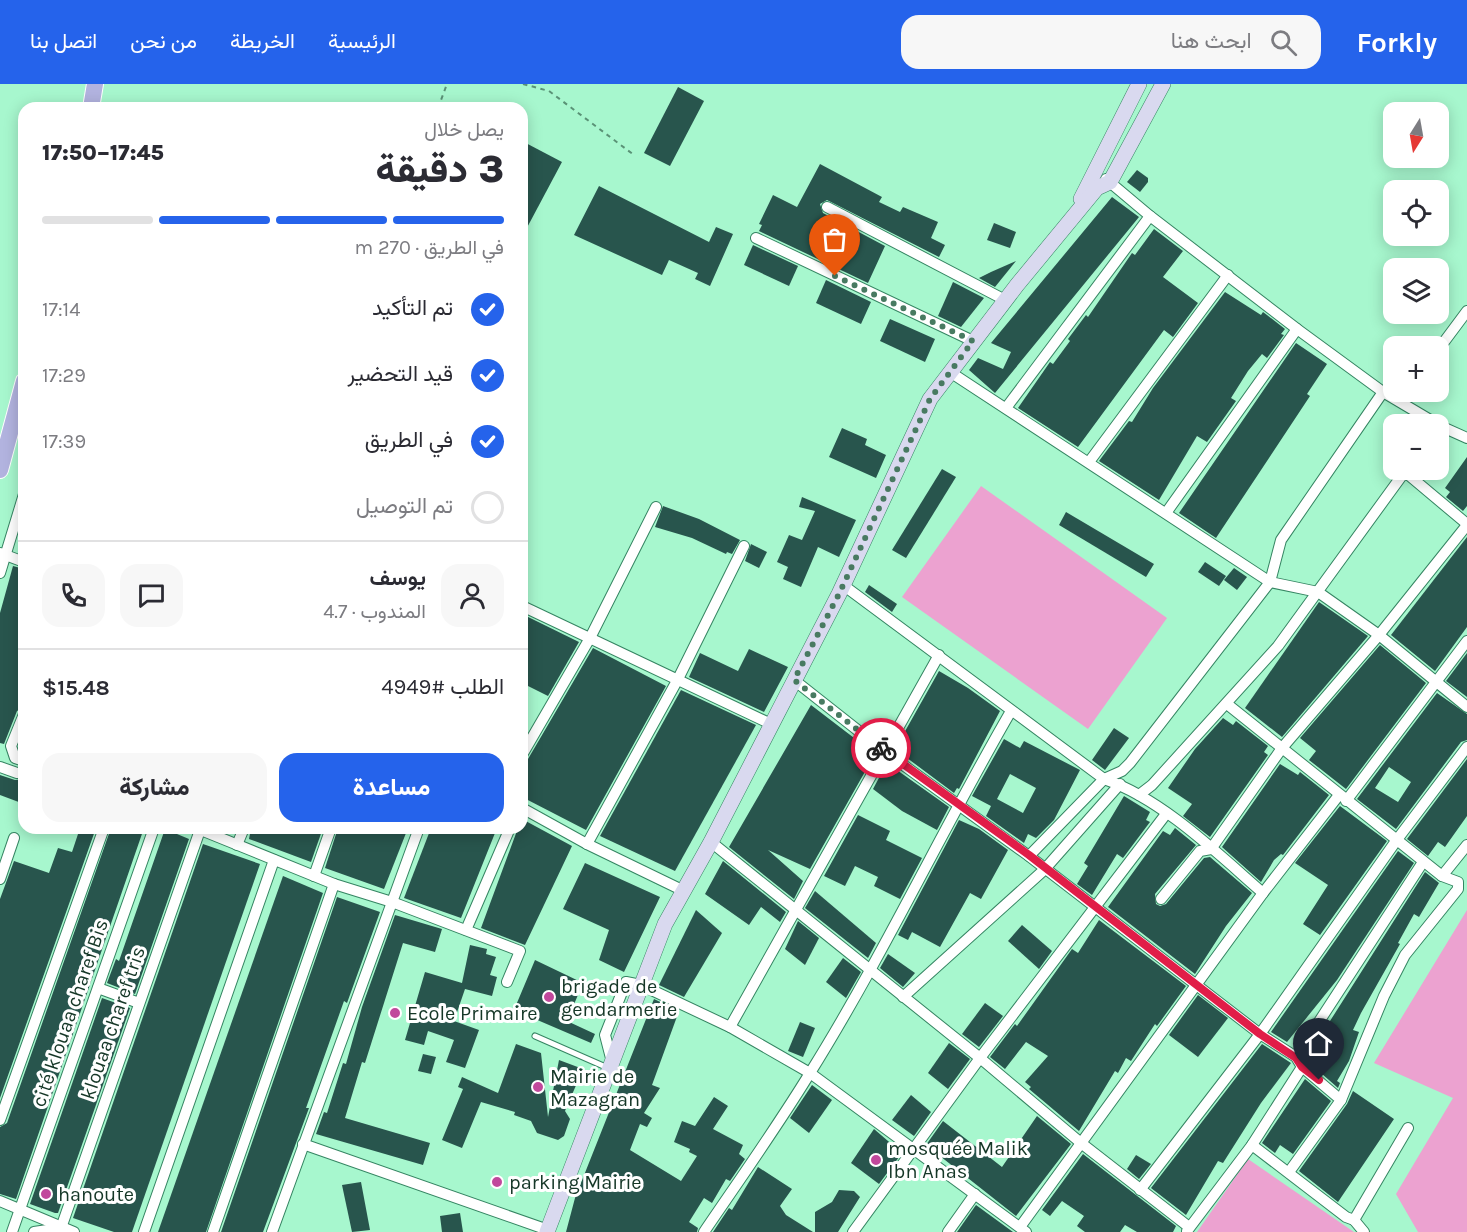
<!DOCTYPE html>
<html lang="ar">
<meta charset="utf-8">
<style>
:root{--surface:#fff;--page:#f7f7f7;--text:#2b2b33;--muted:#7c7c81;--line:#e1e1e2;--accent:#2563eb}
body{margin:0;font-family:Karla,Vazirmatn,sans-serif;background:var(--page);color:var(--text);direction:rtl;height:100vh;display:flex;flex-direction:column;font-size:22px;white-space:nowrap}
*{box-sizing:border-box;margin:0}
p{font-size:20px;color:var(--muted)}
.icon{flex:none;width:33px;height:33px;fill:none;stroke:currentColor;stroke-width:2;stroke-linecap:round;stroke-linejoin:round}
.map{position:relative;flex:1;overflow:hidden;direction:ltr}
.panel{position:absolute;left:18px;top:18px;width:510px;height:732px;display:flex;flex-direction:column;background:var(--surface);border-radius:18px;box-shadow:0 3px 15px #0003;direction:rtl}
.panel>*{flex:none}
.needle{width:39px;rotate:191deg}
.controls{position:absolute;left:1383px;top:18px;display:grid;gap:12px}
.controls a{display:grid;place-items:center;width:66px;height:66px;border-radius:12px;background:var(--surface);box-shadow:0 3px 15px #0003;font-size:30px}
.pin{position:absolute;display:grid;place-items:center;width:51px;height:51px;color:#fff;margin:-62px -26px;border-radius:50% 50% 50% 0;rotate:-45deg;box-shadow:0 0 6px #0007}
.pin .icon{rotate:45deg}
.courier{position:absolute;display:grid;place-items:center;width:60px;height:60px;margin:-30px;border:4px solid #e11d48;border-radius:50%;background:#fff;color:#222;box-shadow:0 2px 8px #0007}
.headline em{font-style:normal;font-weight:800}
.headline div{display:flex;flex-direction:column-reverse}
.headline{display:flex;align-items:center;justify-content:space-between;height:102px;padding:0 24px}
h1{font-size:39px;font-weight:800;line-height:45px}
.bar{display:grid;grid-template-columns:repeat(4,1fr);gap:9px 6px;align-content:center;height:72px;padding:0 24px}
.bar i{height:8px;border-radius:4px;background:var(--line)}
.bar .current{background:var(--accent)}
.bar p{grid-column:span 4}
.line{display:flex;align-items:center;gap:15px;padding:0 24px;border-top:2px solid var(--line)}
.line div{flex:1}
.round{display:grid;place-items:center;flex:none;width:63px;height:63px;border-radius:18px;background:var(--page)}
ol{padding:0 24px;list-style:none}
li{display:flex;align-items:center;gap:18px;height:66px}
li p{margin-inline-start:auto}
li .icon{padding:6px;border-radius:50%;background:var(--accent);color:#fff;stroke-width:4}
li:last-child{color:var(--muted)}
li i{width:33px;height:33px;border:3px solid var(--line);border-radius:50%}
.cta{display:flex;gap:12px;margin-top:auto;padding:12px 24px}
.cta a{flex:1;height:69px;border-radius:18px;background:var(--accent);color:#fff;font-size:24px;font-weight:800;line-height:69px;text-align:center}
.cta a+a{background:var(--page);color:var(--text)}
header{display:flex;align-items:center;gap:36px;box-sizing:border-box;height:84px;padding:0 30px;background:var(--accent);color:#fff}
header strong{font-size:28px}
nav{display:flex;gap:33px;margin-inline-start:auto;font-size:21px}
.search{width:420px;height:54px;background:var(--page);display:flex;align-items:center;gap:15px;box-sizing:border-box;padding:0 21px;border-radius:18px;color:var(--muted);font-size:22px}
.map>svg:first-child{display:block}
.green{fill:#eca2d0}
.building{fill:#28554d;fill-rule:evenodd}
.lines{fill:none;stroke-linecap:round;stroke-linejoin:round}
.lane-casing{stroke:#358562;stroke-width:7}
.street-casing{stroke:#358562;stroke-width:12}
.secondary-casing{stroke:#358562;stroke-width:16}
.primary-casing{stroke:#fff;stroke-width:18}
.path{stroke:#5a9276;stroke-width:2;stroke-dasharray:4.5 4.5;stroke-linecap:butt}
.lane{stroke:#fff;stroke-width:5}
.street{stroke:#fff;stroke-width:10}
.secondary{stroke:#d9d9ef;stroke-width:15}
.primary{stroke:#b2b3df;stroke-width:16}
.done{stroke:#487a61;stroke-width:6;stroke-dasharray:0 10.8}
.route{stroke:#e11d48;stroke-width:8}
.poi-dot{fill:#c1489c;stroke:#fff;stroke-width:2}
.labels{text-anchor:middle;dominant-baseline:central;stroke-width:6;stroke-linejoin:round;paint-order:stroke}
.poi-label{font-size:20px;fill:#153727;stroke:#fff;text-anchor:start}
.street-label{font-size:20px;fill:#153727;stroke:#fff}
</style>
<header>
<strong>Forkly</strong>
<div class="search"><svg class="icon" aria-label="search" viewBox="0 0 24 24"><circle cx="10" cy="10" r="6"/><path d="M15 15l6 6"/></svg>ابحث هنا</div>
<nav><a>الرئيسية</a><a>الخريطة</a><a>من نحن</a><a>اتصل بنا</a></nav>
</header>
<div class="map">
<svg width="1467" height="1148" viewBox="0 0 1467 1148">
<rect width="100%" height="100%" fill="#a7f7ce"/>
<g class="green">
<path d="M981,402L1167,534L1088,645L902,513Z"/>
<path d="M1467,826V1148H1418L1396,1110L1453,1014L1374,979Z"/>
<path d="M1248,1075L1354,1148H1197Z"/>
</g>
<g class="building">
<path d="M678,3L704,17L670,82L644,69Z"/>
<path d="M522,57L562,78L522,153Z"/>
<path d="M820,80L882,113L879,118L900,128L903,123L938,138L931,154L945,161L939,173L827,116L820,120L823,129L885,162L868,199L759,147L762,141L759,140L773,111L797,123Z"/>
<path d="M1137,86L1148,94V98L1140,108L1127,98Z"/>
<path d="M599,102L709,158L716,143L733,150L710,202L695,195L698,189L669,176L662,191L574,151Z"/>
<path d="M1112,113L1139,133L995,309L969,286L978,274L1003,285L1011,268L991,259Z"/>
<path d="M994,139L1016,148L1010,164L987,156Z"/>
<path d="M1154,145L1183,167L1163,193L1198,219L1173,253L1164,246L1078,363L1018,324L1050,278L1053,280L1070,257L1068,255L1086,231L1088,233L1132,169L1135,171Z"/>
<path d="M753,161L798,182L789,202L744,181Z"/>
<path d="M1016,177L995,203L979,194L991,188Z"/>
<path d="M826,196L871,218L861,240L816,219Z"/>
<path d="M953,198L984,214L961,243L938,232Z"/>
<path d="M1225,208L1261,231L1263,228L1267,231L1285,245L1281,250L1284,251L1267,274L1262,270L1248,287L1231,314L1236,317L1207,358L1197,352L1159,416L1099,377L1129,337L1132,338L1153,304Z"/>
<path d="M890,235L935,255L925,278L880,257Z"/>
<path d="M1296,259L1327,280L1307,310L1310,312L1216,454L1179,429Z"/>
<path d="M842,344L867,355L865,361L886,371L876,394L829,373Z"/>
<path d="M1467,373V422L1463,427L1446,413L1450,408L1445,404Z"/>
<path d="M942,385L956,393L906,474L892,466Z"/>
<path d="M802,413L856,436L839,473L818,463L801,503L783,495L788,483L777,478L789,451L802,456L815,427L799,423Z"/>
<path d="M663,422L699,435L740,456L732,470L727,468L726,470L692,454L655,443Z"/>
<path d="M1066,428L1154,480L1146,493L1059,441Z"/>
<path d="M1467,453V543L1435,587L1391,551Z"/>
<path d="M751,460L767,468L759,484L745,477Z"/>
<path d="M1205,478L1226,492L1219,502L1198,488Z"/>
<path d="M13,482L24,485V600L19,611L24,612V623L17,627L4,660L0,659V529Z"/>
<path d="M1234,484L1247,493L1237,506L1224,496Z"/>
<path d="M869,501L897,520L892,528L865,508Z"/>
<path d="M1319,518L1368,552L1282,653L1245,624Z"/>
<path d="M522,530L579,558L548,612L522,599Z"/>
<path d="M1380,561L1426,599L1346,705L1309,676L1316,667L1300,654Z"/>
<path d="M593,564L666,602L586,746L522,713V678L528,675Z"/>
<path d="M749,565L788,583L764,628L689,593L700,569L738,587Z"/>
<path d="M1467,569V613L1446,597Z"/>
<path d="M939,587L968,604L1000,627L959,705L957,704L954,709L895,665Z"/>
<path d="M681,606L756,641L675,787L600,752Z"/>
<path d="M1437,609L1467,630V656L1461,658L1396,745L1357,715ZM1389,683L1411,698L1398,718L1375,704Z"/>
<path d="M811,621L875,670L810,785L768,766L803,797L794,815L729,763Z"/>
<path d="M1223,634L1233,641L1236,637L1268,662L1264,668L1268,671L1210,753L1183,732L1192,720L1168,704L1195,665Z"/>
<path d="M1114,644L1129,654L1105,686L1092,676Z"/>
<path d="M1004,655L1020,664L1024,657L1080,686L1054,736L1036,754L1028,750L1024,759L986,732L991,722L972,712ZM1010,690L1036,704L1023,729L997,715Z"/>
<path d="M1467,675V732L1445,763L1438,758L1428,772L1407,755Z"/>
<path d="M887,679L949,723L937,746L902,727L873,705Z"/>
<path d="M1280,680L1298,691L1300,688L1329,711L1283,771L1281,770L1274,776L1261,798L1222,763Z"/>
<path d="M0,691L15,696L24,695V720L0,711Z"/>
<path d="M1124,712L1150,728L1146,736L1150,738L1123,774L1117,770L1092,811L1077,800L1088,782L1084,779Z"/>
<path d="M1340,722L1387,757L1320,851L1303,840L1328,801L1295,779Z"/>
<path d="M858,731L890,747L886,756L922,774L900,815L874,802L878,793L855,782L845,802L824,792Z"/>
<path d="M522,735L572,762L525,861L481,844L518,744H522Z"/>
<path d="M959,736L979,745L1008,766L981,815L970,809L940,863L912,848L908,856L898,851Z"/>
<path d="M80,744H96L0,1014V815L14,777L49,789L58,764L72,768Z"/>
<path d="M111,744H144L16,1115L0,1110V1043L7,1039Z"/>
<path d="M251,744H323L311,778L249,755Z"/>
<path d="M338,744H408L384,805L325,784Z"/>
<path d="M431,744H497L461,834L404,814Z"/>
<path d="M1175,744L1196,761L1155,810L1156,820L1160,822L1166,820L1204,774L1210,773L1252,809L1226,842L1195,890L1108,823L1163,747L1170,751Z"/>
<path d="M165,745L189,755L135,910L107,899L116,875L119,877Z"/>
<path d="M203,760L260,780L132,1148H114L73,1134Z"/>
<path d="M1398,767L1414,779L1337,896L1287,958L1271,948Z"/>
<path d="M723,777L786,828L780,838L761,823L749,841L705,810Z"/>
<path d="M585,779L660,813L624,888L599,876L609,846L563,825Z"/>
<path d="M1425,788L1439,799L1419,833L1414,830L1398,859L1400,860L1361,929L1353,946L1359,948L1349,977L1337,997L1340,999L1338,1004L1313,982L1330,937Z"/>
<path d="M283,792L323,809L206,1148H158Z"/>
<path d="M815,807L876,859L868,874L805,824Z"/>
<path d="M337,813L380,828L347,919L344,917L306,1024H309L263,1148H221Z"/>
<path d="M696,826L722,849L684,913L659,901Z"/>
<path d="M395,831L442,845L435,868L403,859L365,979L362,978L345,1034L430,1059L423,1081L316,1050L324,1028L327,1029L343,979L346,980L362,923Z"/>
<path d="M1099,836L1186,902L1157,942L1155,940L1131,977L1126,974L1118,989L1115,987L1079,1047L1029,1005L1031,1003L1025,998L1048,972L1026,958L1005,985L990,973L1015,940L1017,942L1072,865L1078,869Z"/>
<path d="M798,837L819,854L805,881L785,865Z"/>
<path d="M1022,841L1052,867L1039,885L1008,857Z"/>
<path d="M470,861L487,865L486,870L496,873L490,891L497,893L492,912L465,905L454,937L479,946L465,984L446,978L454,956L428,947L424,961L405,956L425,888L462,899Z"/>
<path d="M888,870L915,889L903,903L880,884Z"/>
<path d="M843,874L861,888L846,914L826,898Z"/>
<path d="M535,876L583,899L567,937L595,950L591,959L514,926Z"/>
<path d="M1198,911L1228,934L1198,973L1169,951Z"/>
<path d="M102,914L130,924L58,1129H55L30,1120Z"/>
<path d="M654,915L679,927L652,1001L660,1004L644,1029L652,1034L647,1043L640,1040L630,1066L681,1097L697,1072L689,1068L690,1065L674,1058L682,1037L695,1042L714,1013L728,1022L713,1045L743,1061L739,1070L745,1075L730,1097L726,1095L712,1119L704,1114L689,1138L698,1144L697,1148H566L575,1114Z"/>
<path d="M985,919L1003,932L979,963L962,950Z"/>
<path d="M800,938L815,944L803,973L788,967Z"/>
<path d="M949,959L970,975L948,1005L928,989Z"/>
<path d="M516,960L541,969L548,1033L559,976L583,985L565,1027L570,1035L564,1052L558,1056L537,1049L531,1037L514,1031L515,1028L481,1018L462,1064L442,1056L463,1005L458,1003L462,993L498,1009Z"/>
<path d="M1262,960L1291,979L1261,1019L1223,1079L1218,1077L1186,1131L1151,1104Z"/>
<path d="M423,970L436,973L431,990L418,987Z"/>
<path d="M1305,995L1331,1017L1293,1070L1280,1061L1275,1069L1262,1059Z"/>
<path d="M812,1001L832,1016L809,1049L790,1034Z"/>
<path d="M1353,1007L1394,1035L1338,1118L1299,1087L1347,1020Z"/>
<path d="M911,1011L931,1028L914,1052L892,1036Z"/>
<path d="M1037,1032L1071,1060L1016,1132L926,1061L943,1037L1002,1083Z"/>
<path d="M874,1045L902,1069L879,1100L851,1079Z"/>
<path d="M1083,1070L1176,1142L1173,1148H1137L1125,1141L1120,1148H1085L1077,1142L1084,1132L1062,1117L1050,1132L1042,1126Z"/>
<path d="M1136,1071L1151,1080L1139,1095L1127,1085Z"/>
<path d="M758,1083L792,1105L780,1122L786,1131L813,1148H713L729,1124L732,1126Z"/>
<path d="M361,1098L370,1146L352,1148L342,1101Z"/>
<path d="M839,1106L854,1107L860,1113L838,1148H815V1128L832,1118Z"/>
<path d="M976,1121L1013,1148H957Z"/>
<path d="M460,1129L463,1148H442L440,1132Z"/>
</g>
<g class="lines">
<g class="lane-casing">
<path id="lane" d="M535,952L608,984"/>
</g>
<g class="street-casing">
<g id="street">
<path d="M1106,95L1150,132L1297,245L1383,308L1437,340"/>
<path d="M827,123L1005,216"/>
<path d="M756,154L973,257"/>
<path d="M1438,266L1467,227"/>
<path d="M950,288L1270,498L1318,508L1379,551L1467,623"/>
<path d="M1006,324L1150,132"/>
<path d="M1438,341L1467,354"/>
<path d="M1089,378L1228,191"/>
<path d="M1405,388L1467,440"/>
<path d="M1166,429L1297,245"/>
<path d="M0,469L24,478"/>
<path d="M0,489L24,410"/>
<path d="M843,501L1104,695C1162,715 1217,769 1263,809"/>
<path d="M522,522L771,640"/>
<path d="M794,596L884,667L1029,772L1260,950L1296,973L1302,983L1341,1016L1289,1088"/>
<path d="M1227,620L1442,792"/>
<path d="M24,630L11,662L15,674L24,677"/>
<path d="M522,671L590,554L656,423"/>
<path d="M0,683L17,689"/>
<path d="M1139,711L1152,701L1278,562L1406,386"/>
<path d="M1346,717L1467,557"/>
<path d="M522,724L587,760L682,806"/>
<path d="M196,744L334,800L392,818L520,867L507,898"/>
<path d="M711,758L980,974L1081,1059L1189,1143"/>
<path d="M587,760L678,595L744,462"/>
<path d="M237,761L244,744"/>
<path d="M1029,772L1104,695L1122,687L1130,679L1270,498L1281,456L1383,308L1394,302"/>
<path d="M314,792L331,744"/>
<path d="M0,795L14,754"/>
<path d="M1161,815L1200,767L1211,765L1282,664L1379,551L1467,441"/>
<path d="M466,846L510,744"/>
<path d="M98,904L139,919"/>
<path d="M903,913L1044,786L1120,700"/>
<path d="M730,943L939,571"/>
<path d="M1296,973L1423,778"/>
<path d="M612,978L605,951L626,898L641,901L730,943L810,989L1026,1148"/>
<path d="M1341,1016L1384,912L1405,871L1458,805V798L1442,792L1467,761"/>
<path d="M0,1036L104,744"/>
<path d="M303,1060L548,1146"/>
<path d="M1252,1061L1346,1133L1354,1136"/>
<path d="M1140,1106L1260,950L1396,757L1467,663"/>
<path d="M0,1117L74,1148"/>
<path d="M1020,1143L1263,809L1339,711"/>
<path d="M1187,1147L1252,1061L1302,983"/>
<path d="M12,1148L154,744"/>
<path d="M34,1148L61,1144L200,746"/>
<path d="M144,1148L274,776"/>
<path d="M213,1148L334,800"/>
<path d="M272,1148L419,744"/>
<path d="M704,1148C740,1095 777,1043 810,989C883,872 942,746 1011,627"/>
<path d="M853,1148L980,974L1166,730"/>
<path d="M948,1148L975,1110"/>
<path d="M1364,1148L1354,1136L1408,1044"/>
</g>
</g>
<g class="secondary-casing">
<g id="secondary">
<path d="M1081,115L1139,0"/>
<path d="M547,1148L665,840L711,758L839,510L930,315L1017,201L1097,104L1110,98L1163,0"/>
</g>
</g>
<g class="primary-casing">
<g id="primary">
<path d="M91,24L95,0"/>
<path d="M0,386L24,297"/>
</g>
</g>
<g class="path">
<path d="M523,0L549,7L634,71"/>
<path d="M438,24L447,0"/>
</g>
<use href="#lane" class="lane"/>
<use href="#street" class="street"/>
<use href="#secondary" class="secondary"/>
<use href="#primary" class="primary"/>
</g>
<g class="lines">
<path class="done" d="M835,192L973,257L930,315L839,510L794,596L881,664"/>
<path class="route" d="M881,664L1029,771L1260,950L1296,974L1302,983L1319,996"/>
</g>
<g class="poi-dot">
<circle cx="549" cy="913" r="6"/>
<circle cx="395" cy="929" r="6"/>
<circle cx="538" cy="1003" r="6"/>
<circle cx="876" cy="1076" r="6"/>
<circle cx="497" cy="1098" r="6"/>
<circle cx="46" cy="1110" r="6"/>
</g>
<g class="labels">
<g class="poi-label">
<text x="561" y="902">brigade de<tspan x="561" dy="23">gendarmerie</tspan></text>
<text x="407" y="929">Ecole Primaire</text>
<text x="550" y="992">Mairie de<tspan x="550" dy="23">Mazagran</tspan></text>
<text x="888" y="1064">mosquée Malik<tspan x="888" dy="23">Ibn Anas</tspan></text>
<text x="509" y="1098">parking Mairie</text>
<text x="58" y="1110">hanoute</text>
</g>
<g class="street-label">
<text transform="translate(70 929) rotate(-71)">cité klouaa charef Bis</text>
<text transform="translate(113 939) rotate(-71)">klouaa charef tris</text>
</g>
</g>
</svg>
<div class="controls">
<a><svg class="needle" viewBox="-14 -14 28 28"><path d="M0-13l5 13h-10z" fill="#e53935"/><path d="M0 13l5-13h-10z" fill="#7c7c81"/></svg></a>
<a><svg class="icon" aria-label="locate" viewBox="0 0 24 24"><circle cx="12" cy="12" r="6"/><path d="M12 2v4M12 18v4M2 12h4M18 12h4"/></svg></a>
<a><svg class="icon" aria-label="layers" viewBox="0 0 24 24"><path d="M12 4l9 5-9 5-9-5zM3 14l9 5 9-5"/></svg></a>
<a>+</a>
<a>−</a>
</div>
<div class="pin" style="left:835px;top:192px;background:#ea580c"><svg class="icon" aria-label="bag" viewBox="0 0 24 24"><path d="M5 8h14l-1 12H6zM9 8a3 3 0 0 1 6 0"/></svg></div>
<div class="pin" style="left:1319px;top:996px;background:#1f2937"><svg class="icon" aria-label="home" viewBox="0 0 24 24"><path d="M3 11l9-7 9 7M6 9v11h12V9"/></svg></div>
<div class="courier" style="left:881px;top:664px"><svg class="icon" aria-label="bike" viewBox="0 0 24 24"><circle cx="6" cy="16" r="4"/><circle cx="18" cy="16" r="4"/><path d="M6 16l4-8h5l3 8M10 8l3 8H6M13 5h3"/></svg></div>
<section class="panel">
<div class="headline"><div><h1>3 دقيقة</h1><p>يصل خلال</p></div><em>17:45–17:50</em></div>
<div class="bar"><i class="current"></i><i class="current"></i><i class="current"></i><i></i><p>في الطريق · 270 m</p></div>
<ol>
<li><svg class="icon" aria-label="check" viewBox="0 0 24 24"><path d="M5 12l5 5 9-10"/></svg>تم التأكيد<p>17:14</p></li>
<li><svg class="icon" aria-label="check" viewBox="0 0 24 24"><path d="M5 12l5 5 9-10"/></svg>قيد التحضير<p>17:29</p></li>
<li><svg class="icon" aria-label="check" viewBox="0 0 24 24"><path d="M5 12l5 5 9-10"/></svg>في الطريق<p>17:39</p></li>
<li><i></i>تم التوصيل</li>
</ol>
<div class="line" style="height:108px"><a class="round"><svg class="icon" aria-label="person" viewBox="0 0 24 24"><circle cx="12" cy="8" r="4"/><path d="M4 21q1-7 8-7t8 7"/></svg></a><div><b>يوسف</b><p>المندوب · 4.7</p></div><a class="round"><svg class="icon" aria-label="chat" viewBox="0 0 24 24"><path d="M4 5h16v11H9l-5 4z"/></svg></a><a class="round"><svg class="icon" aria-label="phone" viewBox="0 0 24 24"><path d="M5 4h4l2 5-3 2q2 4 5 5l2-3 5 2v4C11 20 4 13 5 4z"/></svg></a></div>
<div class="line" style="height:78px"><div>الطلب #4949</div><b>$15.48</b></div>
<div class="cta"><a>مساعدة</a><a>مشاركة</a></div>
</section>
</div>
